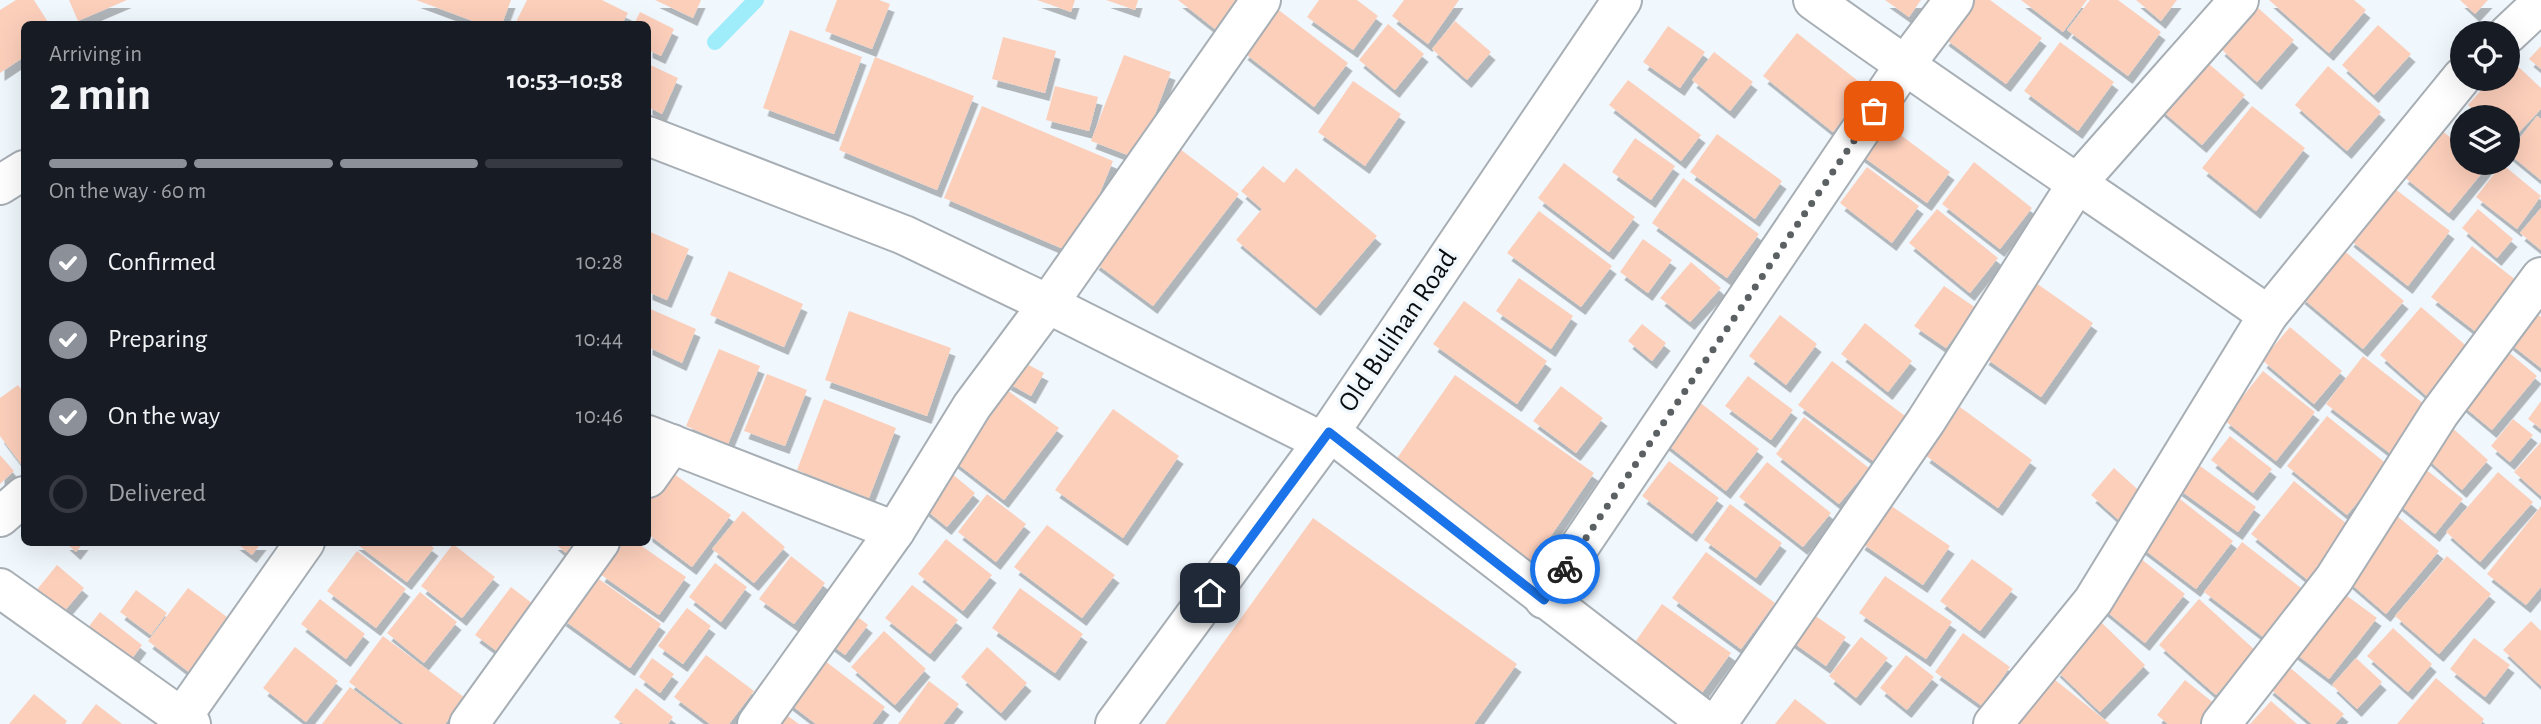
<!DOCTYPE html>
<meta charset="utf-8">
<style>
:root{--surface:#171b24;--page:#242831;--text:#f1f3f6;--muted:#9ea1a6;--line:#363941;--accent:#8c9099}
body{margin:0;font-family:"Alegreya Sans",sans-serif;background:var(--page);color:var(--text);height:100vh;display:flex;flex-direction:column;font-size:26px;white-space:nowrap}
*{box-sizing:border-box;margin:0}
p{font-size:23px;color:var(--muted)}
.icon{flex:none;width:38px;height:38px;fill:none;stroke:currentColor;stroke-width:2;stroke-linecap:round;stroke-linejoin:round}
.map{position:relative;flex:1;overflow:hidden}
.side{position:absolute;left:21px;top:21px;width:630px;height:525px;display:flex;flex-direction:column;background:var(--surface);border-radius:10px;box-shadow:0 7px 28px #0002}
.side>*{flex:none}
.tools{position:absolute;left:2450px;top:21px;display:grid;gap:14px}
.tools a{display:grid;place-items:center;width:70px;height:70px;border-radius:50%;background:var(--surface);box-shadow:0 7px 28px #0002;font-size:35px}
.pin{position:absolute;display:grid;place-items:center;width:60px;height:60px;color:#fff;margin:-30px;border-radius:14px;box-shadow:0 4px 10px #0006}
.courier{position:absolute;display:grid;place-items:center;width:70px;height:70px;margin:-35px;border:5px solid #1a73e8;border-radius:50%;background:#fff;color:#222;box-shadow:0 2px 9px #0007}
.head em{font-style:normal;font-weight:700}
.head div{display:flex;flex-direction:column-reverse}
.head{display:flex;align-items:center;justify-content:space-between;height:119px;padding:0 28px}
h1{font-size:46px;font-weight:700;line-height:52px}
.bar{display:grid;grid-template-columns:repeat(4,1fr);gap:10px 7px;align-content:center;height:84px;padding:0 28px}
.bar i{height:9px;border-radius:5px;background:var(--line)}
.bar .current{background:var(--accent)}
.bar p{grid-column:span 4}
ol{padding:0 28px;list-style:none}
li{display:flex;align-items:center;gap:21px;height:77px}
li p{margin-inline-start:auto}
li .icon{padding:7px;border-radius:50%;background:var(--accent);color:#fff;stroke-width:4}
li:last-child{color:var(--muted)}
li i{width:38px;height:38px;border:4px solid var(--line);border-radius:50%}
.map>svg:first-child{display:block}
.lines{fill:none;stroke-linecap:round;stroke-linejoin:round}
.stream{stroke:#9fecfb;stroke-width:16}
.building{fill:#fccfbb;filter:url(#shadow)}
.street-casing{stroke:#a7aeb4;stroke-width:42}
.secondary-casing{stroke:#a7aeb4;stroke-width:42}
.street{stroke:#fff;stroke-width:38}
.secondary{stroke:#fff;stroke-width:38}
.done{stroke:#5b6063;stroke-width:7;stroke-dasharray:0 12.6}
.route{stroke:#1a73e8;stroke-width:9}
.labels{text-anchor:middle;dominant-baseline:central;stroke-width:7;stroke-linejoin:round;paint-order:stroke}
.street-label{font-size:28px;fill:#0b0e10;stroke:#f0f7fd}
</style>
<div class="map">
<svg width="2541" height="724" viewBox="0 0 2541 724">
<defs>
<filter id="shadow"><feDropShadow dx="4.5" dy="8" stdDeviation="0" flood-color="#0004"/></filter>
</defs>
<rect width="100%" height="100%" fill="#f0f7fd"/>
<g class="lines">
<path class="stream" d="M715,42L756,0"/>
</g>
<g class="building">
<path d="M16,0H34L49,24H24V57L0,73V10Z"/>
<path d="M69,0H127L78,21Z"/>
<path d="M416,0H511L502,24H481Z"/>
<path d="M527,0H602L628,13L622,24H515Z"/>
<path d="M655,0H701L693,18Z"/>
<path d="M837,0H879L890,4L872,49L825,31Z"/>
<path d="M1037,0H1075L1071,12Z"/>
<path d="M1106,0H1138L1135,10Z"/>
<path d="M1178,0H1246L1220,33Z"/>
<path d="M1319,0H1357L1378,16L1353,50L1307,17Z"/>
<path d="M1404,0H1459L1428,44L1392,16Z"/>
<path d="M1885,0H1921L1909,17Z"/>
<path d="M1972,0H1990L2042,38L2006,84L1944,38Z"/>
<path d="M2021,0H2087L2063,32Z"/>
<path d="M2090,0H2118L2161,32L2128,76L2067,30Z"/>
<path d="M2136,0H2177L2161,21Z"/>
<path d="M2269,0H2354L2366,10L2329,53Z"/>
<path d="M2460,0H2488L2475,14Z"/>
<path d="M2257,7L2294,40L2257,82L2220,48Z"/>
<path d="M1276,8L1348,63L1314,107L1243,52Z"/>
<path d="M640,12L674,29L661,56L648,50V24H634Z"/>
<path d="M1455,21L1491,52L1467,80L1432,49Z"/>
<path d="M1388,24L1424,54L1395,90L1359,60Z"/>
<path d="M2378,25L2411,54L2374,95L2342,65Z"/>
<path d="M1668,26L1705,52L1680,88L1643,62Z"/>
<path d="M790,30L862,57L834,134L763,108Z"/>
<path d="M1797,33L1867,88L1833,132L1763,76Z"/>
<path d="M1003,37L1056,51L1045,93L992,79Z"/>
<path d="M2060,42L2114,82L2078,131L2024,91Z"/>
<path d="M2541,46V69L2529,59Z"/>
<path d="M1714,52L1753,82L1730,111L1692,80Z"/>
<path d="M1124,55L1171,72L1138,159L1091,141Z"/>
<path d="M875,57L974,96L937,190L839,150Z"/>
<path d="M2202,58L2245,95L2202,145L2159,108Z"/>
<path d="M2510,59L2541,88V109L2509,143L2508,117H2481L2468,105L2491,79H2508Z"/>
<path d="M648,64L678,78L662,114L648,107Z"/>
<path d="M2328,66L2381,112L2347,151L2295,105Z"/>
<path d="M1628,80L1701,135L1681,161L1609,105Z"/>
<path d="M1353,81L1401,114L1365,166L1318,132Z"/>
<path d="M1055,86L1098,97L1089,131L1046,120Z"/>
<path d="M982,106L1113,161L1075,254L944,198Z"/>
<path d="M2252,106L2305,148L2256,211L2202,168Z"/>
<path d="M2537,116L2541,119V180L2508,153Z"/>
<path d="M1878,118L1950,172L1927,203L1854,150Z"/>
<path d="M2440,129L2462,147V163H2481L2487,167L2449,213L2403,176Z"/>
<path d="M1717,134L1782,181L1755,219L1690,172Z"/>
<path d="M1635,138L1675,166L1651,200L1612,172Z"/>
<path d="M1180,149L1239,194L1153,306L1094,262Z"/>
<path d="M1974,162L2032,208L2000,249L1942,204Z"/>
<path d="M1564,163L1635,217L1609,252L1538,198Z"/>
<path d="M2502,164L2541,196L2517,229L2476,197Z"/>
<path d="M1263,166L1284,183L1296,168L1377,236L1316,308L1236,240L1262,209L1241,191Z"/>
<path d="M1867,167L1919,206L1892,243L1840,203Z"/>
<path d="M1683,178L1759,234L1727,278L1652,223Z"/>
<path d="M2390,185L2450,231L2408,286L2349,239Z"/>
<path d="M2541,208V250L2520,233Z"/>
<path d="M1937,209L1998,258L1970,293L1909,243Z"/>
<path d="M2478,209L2513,239L2497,258L2462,228Z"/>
<path d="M1539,211L1612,266L1581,307L1507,253Z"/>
<path d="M648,231L689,249L667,300L648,292Z"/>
<path d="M1643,239L1672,260L1648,293L1620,272Z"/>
<path d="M2472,246L2521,284L2480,335L2431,297Z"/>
<path d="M2341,248L2404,301L2363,349L2300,296Z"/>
<path d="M1691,262L1721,288L1690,322L1660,298Z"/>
<path d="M729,271L803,304L784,347L710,315Z"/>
<path d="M1519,278L1573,316L1551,349L1496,311Z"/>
<path d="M2036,283L2093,323L2041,397L1984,357Z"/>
<path d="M1944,286L1976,308L1946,348L1914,326Z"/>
<path d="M1464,301L1547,361L1517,404L1433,344Z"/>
<path d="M2421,307L2470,349L2429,398L2380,355Z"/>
<path d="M648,308L696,329L682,363L648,347Z"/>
<path d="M849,311L951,348L927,416L825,380Z"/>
<path d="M2533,311L2541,317V368L2508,342Z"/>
<path d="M1780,315L1817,344L1786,385L1749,356Z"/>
<path d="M1865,323L1912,361L1888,392L1841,354Z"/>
<path d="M1642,324L1666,343L1652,361L1628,341Z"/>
<path d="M2290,327L2342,371L2314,404L2262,360Z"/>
<path d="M719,349L760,366L728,444L686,426Z"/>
<path d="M2506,350L2537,376L2492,430L2461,404Z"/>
<path d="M2363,356L2428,407L2391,454L2326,404Z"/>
<path d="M1019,360L1044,373L1031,396L1006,382Z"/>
<path d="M1832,361L1909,419L1876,463L1798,405Z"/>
<path d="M2263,371L2315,412L2276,461L2224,420Z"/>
<path d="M767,374L807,390L785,446L744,431Z"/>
<path d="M1455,375L1594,473L1531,565L1391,467Z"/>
<path d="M1748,376L1793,410L1771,440L1725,406Z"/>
<path d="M18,385L24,393V468L0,436V398Z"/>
<path d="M1561,386L1603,418L1576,453L1533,421Z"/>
<path d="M1003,387L1059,428L1004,500L950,458Z"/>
<path d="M1693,397L1759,449L1726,491L1660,439Z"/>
<path d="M824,399L896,428L869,498L797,470Z"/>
<path d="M2541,401V429L2528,419Z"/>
<path d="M1960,407L2032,460L1998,508L1925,455Z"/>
<path d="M1113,409L1179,456L1123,538L1055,490Z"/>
<path d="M2327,416L2388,465L2347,515L2287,466Z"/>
<path d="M1804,417L1869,468L1839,504L1776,454Z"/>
<path d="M2513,419L2533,435L2510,462L2491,446Z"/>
<path d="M2447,423L2488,460L2462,490L2421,453Z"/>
<path d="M2230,436L2272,469L2253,493L2211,460Z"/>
<path d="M2541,442V496L2514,472Z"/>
<path d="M0,455L14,471L0,484Z"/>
<path d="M1669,461L1719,498L1692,534L1642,496Z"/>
<path d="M1767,462L1831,513L1803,547L1739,497Z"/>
<path d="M2196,463L2256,507L2238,532L2177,488Z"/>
<path d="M2114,468L2145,496L2121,522L2091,495Z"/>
<path d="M2424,468L2463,499L2435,534L2396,502Z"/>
<path d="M670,471L731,515L692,567L648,534V502Z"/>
<path d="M950,472L975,493L947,527L921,506Z"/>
<path d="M2498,472L2533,502L2480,562L2446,532Z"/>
<path d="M2294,481L2352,528L2309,581L2251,534Z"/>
<path d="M987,494L1026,524L996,562L958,532Z"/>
<path d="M2175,495L2233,541L2196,589L2137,544Z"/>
<path d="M1887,503L1950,546L1923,585L1860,542Z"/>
<path d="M1730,504L1782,543L1756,578L1704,540Z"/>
<path d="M2541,506V587L2526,605L2487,574Z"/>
<path d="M743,511L785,547L754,583L712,549Z"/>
<path d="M2396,515L2439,551L2386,614L2343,577Z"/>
<path d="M1313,518L1517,664L1474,724H1165Z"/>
<path d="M1047,525L1115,575L1082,618L1014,567Z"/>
<path d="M946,539L992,575L963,611L918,574Z"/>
<path d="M65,542H84L76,552Z"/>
<path d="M235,542H262L252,555Z"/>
<path d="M354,542H426L434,548L407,582Z"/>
<path d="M553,542H574L566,553Z"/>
<path d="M621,542H636L686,577L659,615L600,574Z"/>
<path d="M2242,542L2305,591L2267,640L2204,592Z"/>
<path d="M453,544L495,577L462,618L421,586Z"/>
<path d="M357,551L406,589L376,628L327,591Z"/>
<path d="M1706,552L1775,603L1741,649L1672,598Z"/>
<path d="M791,556L825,583L794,624L759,599Z"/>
<path d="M2447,556L2491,594L2439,654L2395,616Z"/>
<path d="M2140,558L2185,594L2145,643L2101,607Z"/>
<path d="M1972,559L2013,589L1980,631L1940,601Z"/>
<path d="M715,563L747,587L721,622L689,597Z"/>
<path d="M57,565L84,588L62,614L35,592Z"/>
<path d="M592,574L661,624L630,668L561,618Z"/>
<path d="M1885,576L1952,622L1926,659L1859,613Z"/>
<path d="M912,585L958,620L930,654L885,618Z"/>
<path d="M511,587L541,610L505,657L475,635Z"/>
<path d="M2335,587L2377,618L2329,679L2288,648Z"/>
<path d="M188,588L243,629L202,682L148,641Z"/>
<path d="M1020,588L1083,634L1055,673L992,628Z"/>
<path d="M136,590L167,613L151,635L120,612Z"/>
<path d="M420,592L457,622L424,663L387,633Z"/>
<path d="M320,599L365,634L346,659L301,624Z"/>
<path d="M2199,599L2256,651L2216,695L2159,645Z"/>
<path d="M1662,604L1731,653L1696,701L1628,652Z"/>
<path d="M687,608L711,626L683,664L658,646Z"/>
<path d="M1804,608L1846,637L1826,666L1784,636Z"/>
<path d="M848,609L868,625L845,655L825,640Z"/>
<path d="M100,612L142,645L123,671L80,638Z"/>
<path d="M2531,621L2541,631V686L2503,650Z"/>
<path d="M2101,622L2145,665L2100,712L2055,669Z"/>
<path d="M2393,628L2432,664L2408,692L2367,656Z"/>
<path d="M884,631L926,669L895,705L851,667Z"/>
<path d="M1963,633L2010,667L1982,706L1935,672Z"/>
<path d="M383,636L465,698L445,724H404L349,682Z"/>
<path d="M1861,637L1888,658L1856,698L1829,676Z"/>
<path d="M2474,638L2510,665L2485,697L2450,669Z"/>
<path d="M295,647L338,681L306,722L263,688Z"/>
<path d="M987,647L1027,683L1001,713L961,677Z"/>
<path d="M706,655L754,691L729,724H710L674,697Z"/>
<path d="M1906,655L1934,677L1907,710L1880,688Z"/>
<path d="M820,657L885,707L872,724H816L786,701Z"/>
<path d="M652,658L674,674L660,693L639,677Z"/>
<path d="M2356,658L2382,682L2357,709L2332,685Z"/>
<path d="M2287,665L2344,714L2335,724H2312L2268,687Z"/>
<path d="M2049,675L2110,724H2009Z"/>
<path d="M2436,678L2484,719L2481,724H2397Z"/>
<path d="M2185,680L2220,708L2207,724H2168L2157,715Z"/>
<path d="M929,681L959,704L943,724H898Z"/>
<path d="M350,687L399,724H322Z"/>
<path d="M636,688L673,717L668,724H623L614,717Z"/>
<path d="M34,694L67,721L65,724H9Z"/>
<path d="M1795,699L1827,724H1775Z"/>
<path d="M2271,701L2297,724H2250Z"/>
<path d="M96,704L122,724H81Z"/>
<path d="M788,716L799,724H782Z"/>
</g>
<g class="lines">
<g class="street-casing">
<g id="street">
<path d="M1813,0C1963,108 2117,209 2268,315"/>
<path d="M2508,34L2541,3"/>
<path d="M648,136L904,235L1048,304L1321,441"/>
<path d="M0,185L24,170"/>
<path d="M1330,432L1709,724"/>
<path d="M648,435L895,531"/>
<path d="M648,478L672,444"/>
<path d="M0,517L24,496"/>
<path d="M0,588L191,724"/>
<path d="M1544,599L1904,66L1954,0"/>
<path d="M182,717L305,542"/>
<path d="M469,724L600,542"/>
<path d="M757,724L895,531L972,406L1048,304L1261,0"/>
<path d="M1717,724L1926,421L2078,182L2239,0"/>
<path d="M1993,724L2093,601L2268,315L2462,77"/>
<path d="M2221,724L2334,579L2439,414L2541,277"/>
</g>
</g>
<g class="secondary-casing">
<path id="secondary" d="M1115,724L1330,432L1622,0"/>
</g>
<use href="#street" class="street"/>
<use href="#secondary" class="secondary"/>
</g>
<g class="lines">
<path class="done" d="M1565,569L1874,111"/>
<path class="route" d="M1210,593L1329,432L1544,600L1565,569"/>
</g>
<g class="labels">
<g class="street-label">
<text transform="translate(1398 331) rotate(-56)">Old Bulihan Road</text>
</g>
</g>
</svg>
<div class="tools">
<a><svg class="icon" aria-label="locate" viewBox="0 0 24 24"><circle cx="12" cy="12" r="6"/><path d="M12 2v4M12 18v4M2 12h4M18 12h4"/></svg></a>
<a><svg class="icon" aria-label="layers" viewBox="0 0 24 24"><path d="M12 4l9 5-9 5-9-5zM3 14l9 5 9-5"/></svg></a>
</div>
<div class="pin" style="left:1874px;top:111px;background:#ea580c"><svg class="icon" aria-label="bag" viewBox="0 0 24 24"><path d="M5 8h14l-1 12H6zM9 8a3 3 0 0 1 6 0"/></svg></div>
<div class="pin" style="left:1210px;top:593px;background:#1f2937"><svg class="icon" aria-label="home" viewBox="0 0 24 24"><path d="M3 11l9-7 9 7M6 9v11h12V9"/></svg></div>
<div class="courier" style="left:1565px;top:569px"><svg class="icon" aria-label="bike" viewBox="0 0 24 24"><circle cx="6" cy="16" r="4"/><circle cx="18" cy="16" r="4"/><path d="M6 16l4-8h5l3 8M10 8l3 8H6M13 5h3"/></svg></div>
<section class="side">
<div class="head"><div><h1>2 min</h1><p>Arriving in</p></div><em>10:53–10:58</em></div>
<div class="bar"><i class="current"></i><i class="current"></i><i class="current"></i><i></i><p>On the way · 60 m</p></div>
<ol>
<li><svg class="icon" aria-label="check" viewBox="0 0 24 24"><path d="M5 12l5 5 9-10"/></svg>Confirmed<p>10:28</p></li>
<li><svg class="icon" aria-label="check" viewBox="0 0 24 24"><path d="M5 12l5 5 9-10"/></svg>Preparing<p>10:44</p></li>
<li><svg class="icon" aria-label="check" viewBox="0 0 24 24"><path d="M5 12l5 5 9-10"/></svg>On the way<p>10:46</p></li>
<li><i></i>Delivered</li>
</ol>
</section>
</div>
